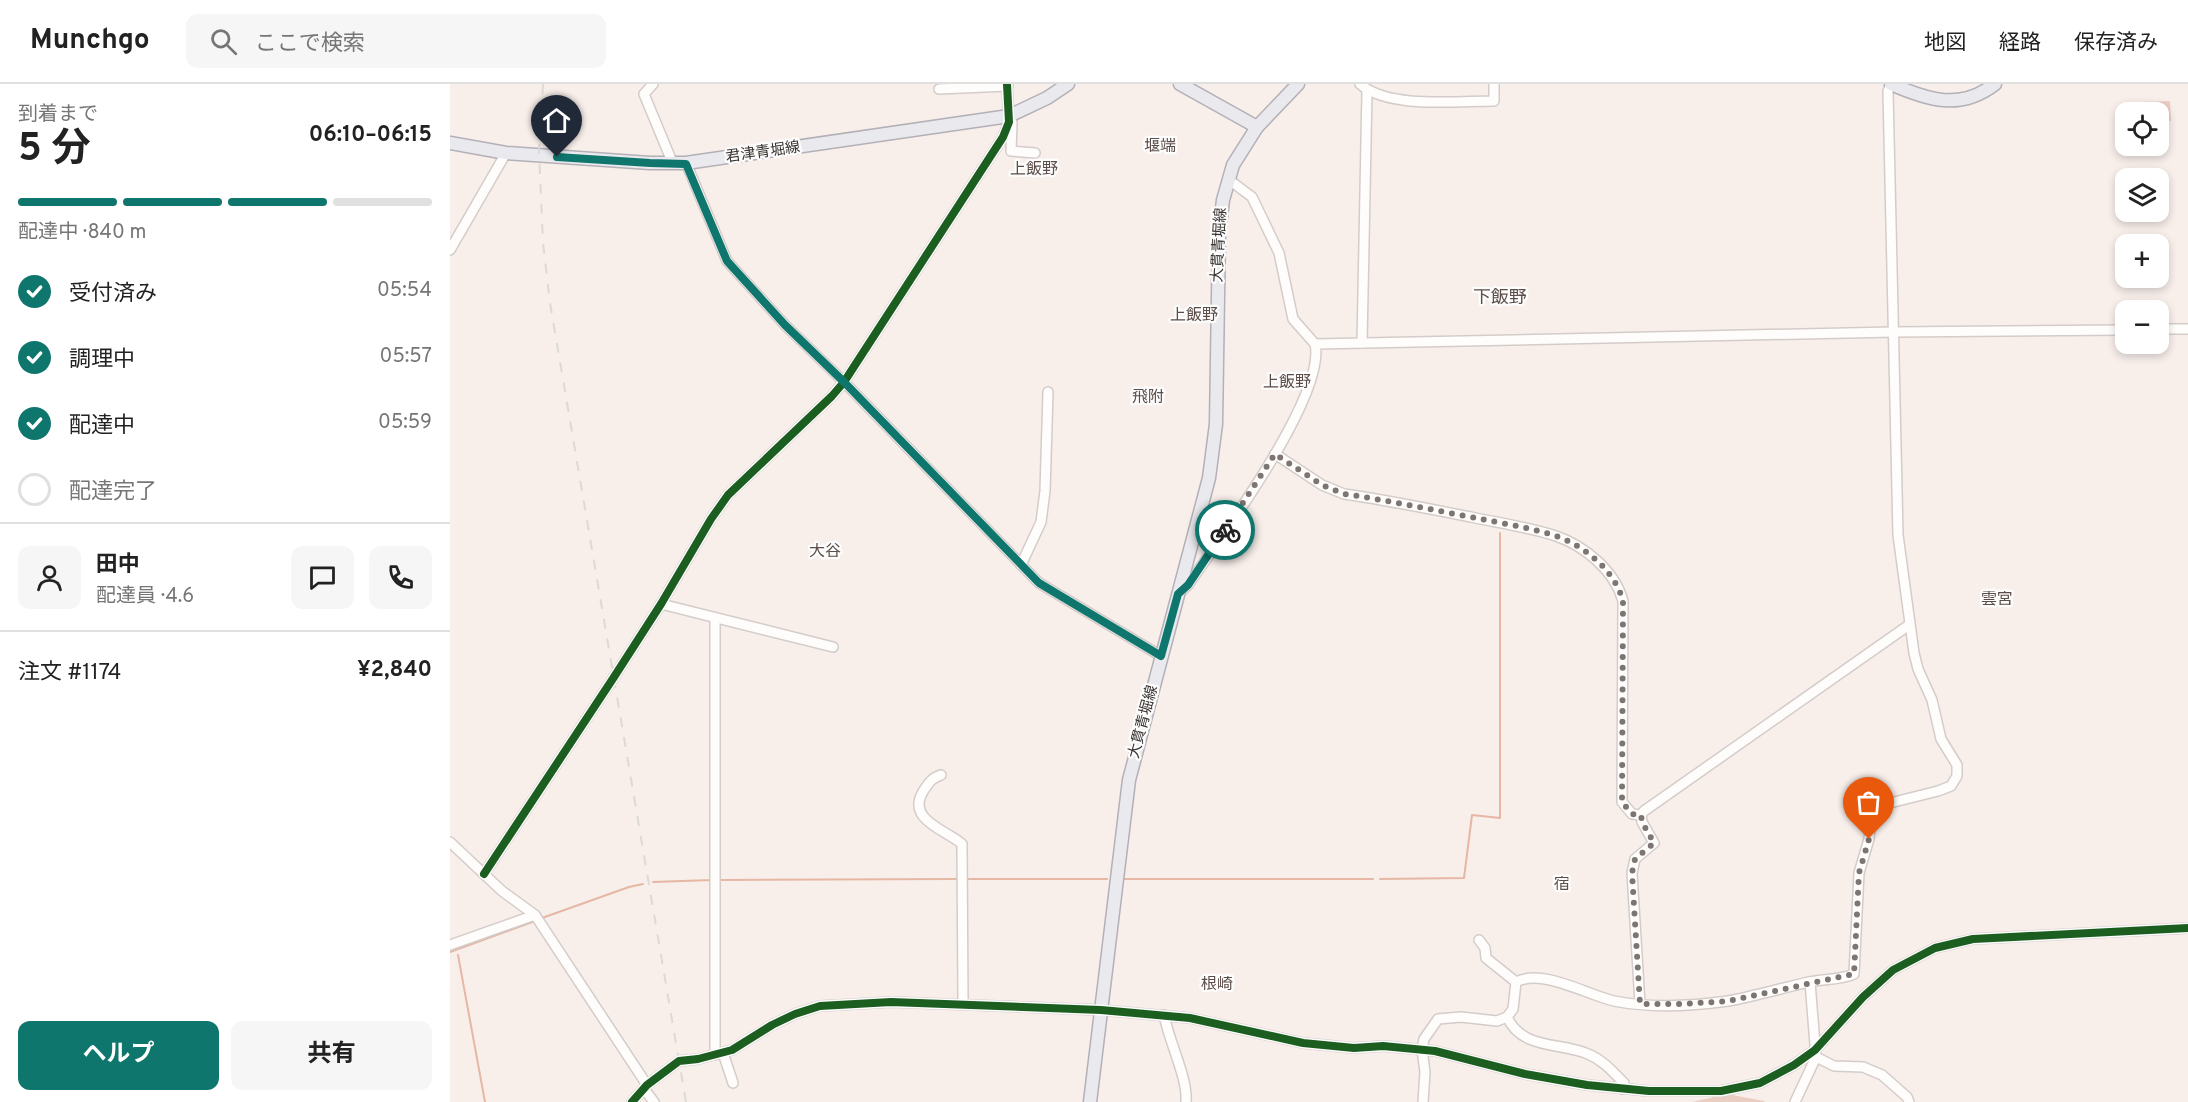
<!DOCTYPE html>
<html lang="ja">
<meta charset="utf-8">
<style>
:root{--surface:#fff;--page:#f6f6f6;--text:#222;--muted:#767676;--line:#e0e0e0;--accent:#0f766e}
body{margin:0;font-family:Overpass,"Noto Sans JP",sans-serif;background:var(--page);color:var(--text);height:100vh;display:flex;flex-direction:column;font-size:22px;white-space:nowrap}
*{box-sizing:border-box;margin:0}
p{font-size:20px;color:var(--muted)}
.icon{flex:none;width:33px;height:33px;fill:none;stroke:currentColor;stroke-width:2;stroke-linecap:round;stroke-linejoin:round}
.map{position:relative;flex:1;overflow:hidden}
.side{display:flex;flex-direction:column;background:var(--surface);width:450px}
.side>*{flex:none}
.tools{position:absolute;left:1665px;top:18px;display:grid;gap:12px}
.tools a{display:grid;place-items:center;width:54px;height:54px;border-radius:12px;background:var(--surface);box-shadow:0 3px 9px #0003;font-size:30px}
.pin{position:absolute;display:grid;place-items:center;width:51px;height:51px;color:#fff;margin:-62px -26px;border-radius:50% 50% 50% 0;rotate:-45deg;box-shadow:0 0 6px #0007}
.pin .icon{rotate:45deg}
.courier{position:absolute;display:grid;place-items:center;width:60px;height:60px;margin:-30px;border:4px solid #0f766e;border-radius:50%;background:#fff;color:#222;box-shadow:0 2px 8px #0007}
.head em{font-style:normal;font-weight:700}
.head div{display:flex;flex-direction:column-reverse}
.head{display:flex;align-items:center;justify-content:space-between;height:102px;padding:0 18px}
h1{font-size:39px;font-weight:700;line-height:45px}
.bar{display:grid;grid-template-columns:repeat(4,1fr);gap:9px 6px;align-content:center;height:72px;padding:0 18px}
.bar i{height:8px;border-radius:4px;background:var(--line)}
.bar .selected{background:var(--accent)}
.bar p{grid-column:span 4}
.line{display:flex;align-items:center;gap:15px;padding:0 18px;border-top:2px solid var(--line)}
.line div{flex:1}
.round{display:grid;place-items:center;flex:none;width:63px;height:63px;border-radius:12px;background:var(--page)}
ol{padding:0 18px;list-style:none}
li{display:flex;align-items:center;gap:18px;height:66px}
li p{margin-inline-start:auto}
li .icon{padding:6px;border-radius:50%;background:var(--accent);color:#fff;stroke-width:4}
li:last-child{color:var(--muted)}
li i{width:33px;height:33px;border:3px solid var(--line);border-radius:50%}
.action{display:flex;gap:12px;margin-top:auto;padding:12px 18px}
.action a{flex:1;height:69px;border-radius:12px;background:var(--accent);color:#fff;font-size:24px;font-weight:700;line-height:69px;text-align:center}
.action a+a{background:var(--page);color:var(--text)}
header{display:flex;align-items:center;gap:36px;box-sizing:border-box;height:84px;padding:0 30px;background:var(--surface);border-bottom:2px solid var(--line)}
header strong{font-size:28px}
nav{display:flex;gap:33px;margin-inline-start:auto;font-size:21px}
.search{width:420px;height:54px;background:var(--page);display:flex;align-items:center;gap:15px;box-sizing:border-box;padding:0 21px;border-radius:12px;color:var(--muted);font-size:22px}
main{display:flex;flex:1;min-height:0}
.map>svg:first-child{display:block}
.green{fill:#ebcec3}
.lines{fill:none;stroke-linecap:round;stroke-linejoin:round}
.stream{stroke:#e5b7a4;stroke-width:2}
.minor-casing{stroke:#d4ccc9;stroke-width:12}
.major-casing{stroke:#b3b0b7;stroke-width:15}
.minor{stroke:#fefdfc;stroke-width:9}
.major{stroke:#eaeaee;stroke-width:12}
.rail{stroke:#dcd9d7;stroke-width:2;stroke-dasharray:10 10;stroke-linecap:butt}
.cycleway-casing{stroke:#fdfdfd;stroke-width:11}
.cycleway{stroke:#1b5e20;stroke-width:8}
.done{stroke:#7c7571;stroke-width:6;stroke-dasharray:0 10.8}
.route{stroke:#0f766e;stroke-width:8}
.labels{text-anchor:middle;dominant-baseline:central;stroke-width:4.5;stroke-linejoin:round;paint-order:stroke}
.street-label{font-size:15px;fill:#393330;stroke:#fdfdfd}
.neighbourhood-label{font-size:16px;fill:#5c4d48;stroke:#fdfdfd}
.quarter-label{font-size:18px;fill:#5c4d48;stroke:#fdfdfd}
</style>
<header>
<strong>Munchgo</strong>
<div class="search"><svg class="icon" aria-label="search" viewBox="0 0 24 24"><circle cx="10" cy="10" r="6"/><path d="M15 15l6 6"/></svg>ここで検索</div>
<nav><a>地図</a><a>経路</a><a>保存済み</a></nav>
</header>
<main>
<section class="side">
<div class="head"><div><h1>5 分</h1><p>到着まで</p></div><em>06:10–06:15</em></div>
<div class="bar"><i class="selected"></i><i class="selected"></i><i class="selected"></i><i></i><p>配達中 · 840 m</p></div>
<ol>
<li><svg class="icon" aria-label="check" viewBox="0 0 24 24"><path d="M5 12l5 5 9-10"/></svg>受付済み<p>05:54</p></li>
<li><svg class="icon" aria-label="check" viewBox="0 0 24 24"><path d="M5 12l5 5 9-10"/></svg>調理中<p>05:57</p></li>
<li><svg class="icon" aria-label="check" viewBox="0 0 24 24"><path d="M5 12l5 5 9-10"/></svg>配達中<p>05:59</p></li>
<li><i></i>配達完了</li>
</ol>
<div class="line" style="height:108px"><a class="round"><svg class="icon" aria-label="person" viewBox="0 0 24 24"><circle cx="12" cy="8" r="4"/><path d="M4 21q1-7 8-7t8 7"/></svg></a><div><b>田中</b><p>配達員 · 4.6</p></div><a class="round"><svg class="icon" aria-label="chat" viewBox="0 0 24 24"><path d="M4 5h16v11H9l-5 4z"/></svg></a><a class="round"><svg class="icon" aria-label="phone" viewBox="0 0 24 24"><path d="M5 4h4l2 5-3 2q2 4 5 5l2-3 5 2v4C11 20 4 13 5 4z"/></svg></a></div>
<div class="line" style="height:78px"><div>注文 #1174</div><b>¥2,840</b></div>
<div class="action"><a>ヘルプ</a><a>共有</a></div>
</section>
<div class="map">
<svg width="1738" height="1018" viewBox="0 0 1738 1018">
<rect width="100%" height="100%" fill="#f8efeb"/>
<g class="green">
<path d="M1720,17L1721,37H1709L1708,28H1691V18Z"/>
<path d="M1277,1010L1314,1017L1315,1018H1242Z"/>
</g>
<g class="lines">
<g class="stream">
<path d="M516,795H657"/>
<path d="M673,795H923"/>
<path d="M930,795L1014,794L1022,731L1050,734V449"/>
<path d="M270,796L507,795"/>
<path d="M203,798L262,796"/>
<path d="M92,834L179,803L193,800"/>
<path d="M0,868L85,837"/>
<path d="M8,871L35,1018"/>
</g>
<g class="minor-casing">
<g id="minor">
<path d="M203,0L194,10L223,80"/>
<path d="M910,0C938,25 1007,17 1044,17V0"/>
<path d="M489,5L558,2"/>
<path d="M562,38L561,67L585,69"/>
<path d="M236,79L277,177L335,241L394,298L589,499L711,572"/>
<path d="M0,166L56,69"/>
<path d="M1708,245H1738"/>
<path d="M912,259L917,7"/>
<path d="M865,260L1444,248L1676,246"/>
<path d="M825,370L872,401L894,410C937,416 979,425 1021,433C1049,439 1079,443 1106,452C1135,462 1165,487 1173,517L1172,718L1182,730L1191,731"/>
<path d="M571,481L591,438L595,407L598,308"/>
<path d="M728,510L738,501C769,456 877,311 865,260L843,235L829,169L802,113L778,95"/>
<path d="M211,520L383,563"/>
<path d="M265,534V971"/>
<path d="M491,691C482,694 480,697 474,706C455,735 494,745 512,760L513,919"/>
<path d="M1191,731L1194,727L1459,541"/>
<path d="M0,758L52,807L85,831L197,1001"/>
<path d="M34,790L164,593L211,520L261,435L278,411L382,312L394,298L553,53L559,38L557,0"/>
<path d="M1029,856L1035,864L1036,874L1066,898"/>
<path d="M0,861L85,831"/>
<path d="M1190,920L1182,789L1185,775L1204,759L1192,738L1191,731"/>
<path d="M714,931C719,958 738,994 736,1018"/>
<path d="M1057,933C1072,966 1110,958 1138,970C1153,976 1163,988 1174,999L1172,1005"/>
<path d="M273,969L283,999"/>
<path d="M1366,973L1384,982L1413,983L1432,991L1457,1013L1459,1018"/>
<path d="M194,1005L204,1018"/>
<path d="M182,1018L197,1001L229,977L248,975L282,966L322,941L345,930L370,922L441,918L651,926L740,934L853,959L904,964L933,962L985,967L1075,990L1137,1001L1199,1007H1271L1310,999L1344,981L1365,966L1413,913L1443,886L1485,864L1523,855L1738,844"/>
<path d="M973,1018L975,988L972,965L974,955L988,935L1011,933L1047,937L1057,933L1063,925L1066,898C1093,884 1137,911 1164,917C1199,924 1242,922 1278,917C1305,912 1332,904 1359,898C1374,895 1390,896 1404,890L1409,789L1419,755L1422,728L1428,722L1488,707L1501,702L1507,692V681L1491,655L1482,616L1468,585L1464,569L1448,451L1438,7L1441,0"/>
<path d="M1345,1018L1366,973L1360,898"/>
</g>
</g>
<g class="major-casing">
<g id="major">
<path d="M730,0L807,43"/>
<path d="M1441,0C1478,16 1510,27 1545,0"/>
<path d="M0,59L56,69L200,79H236L559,32L597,14L618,0"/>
<path d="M640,1018L679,696L759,394L766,340L769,150L773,116L783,81L807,43L848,0"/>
</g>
</g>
<use href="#minor" class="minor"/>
<use href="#major" class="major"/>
<path class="rail" d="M93,0L89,67L93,159L100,219L236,1018"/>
<g class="cycleway-casing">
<g id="cycleway">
<path d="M34,790L164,593L211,520L261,435L278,411L382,312L394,298L553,53L559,38L557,0"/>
<path d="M182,1018L197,1001L229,977L248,975L282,966L322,941L345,930L370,922L441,918L651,926L740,934L853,959L904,964L933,962L985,967L1075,990L1137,1001L1199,1007H1271L1310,999L1344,981L1365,966L1413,913L1443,886L1485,864L1523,855L1738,844"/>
</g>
</g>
<use href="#cycleway" class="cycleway"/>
</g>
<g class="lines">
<path class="done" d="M775,446L825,370L872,401L894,410C936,416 978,425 1021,433C1049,439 1079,443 1106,452C1135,462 1165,487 1173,517L1172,718L1182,730L1191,731L1192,738L1204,759L1185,775L1182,789L1190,920H1234L1278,917L1404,890L1409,789L1419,755"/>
<path class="route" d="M107,73L200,79L236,80L277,177L335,241L394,298L589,499L711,572L728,510L738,501L775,446"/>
</g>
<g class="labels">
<g class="street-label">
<text transform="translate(313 69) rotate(-8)">君津青堀線</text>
<text transform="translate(770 161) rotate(-87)">大貫青堀線</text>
<text transform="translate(694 638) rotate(-75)">大貫青堀線</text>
</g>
<g class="neighbourhood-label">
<text x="710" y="63">堰端</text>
<text x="584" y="86">上飯野</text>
<text x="744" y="232">上飯野</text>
<text x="837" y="299">上飯野</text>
<text x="698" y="314">飛附</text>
<text x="375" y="468">大谷</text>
<text x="1547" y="516">雲宮</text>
<text x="1112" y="801">宿</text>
<text x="767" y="901">根崎</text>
</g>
<g class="quarter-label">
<text x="1050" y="214">下飯野</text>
</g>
</g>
</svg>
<div class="tools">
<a><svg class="icon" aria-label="locate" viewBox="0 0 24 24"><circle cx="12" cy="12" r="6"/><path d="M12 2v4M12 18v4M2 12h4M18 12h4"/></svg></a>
<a><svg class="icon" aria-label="layers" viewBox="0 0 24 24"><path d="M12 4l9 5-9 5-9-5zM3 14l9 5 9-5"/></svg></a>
<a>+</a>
<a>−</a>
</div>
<div class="pin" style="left:1419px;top:755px;background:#ea580c"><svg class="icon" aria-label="bag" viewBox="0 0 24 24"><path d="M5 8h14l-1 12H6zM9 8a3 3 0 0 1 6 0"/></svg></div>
<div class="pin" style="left:107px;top:73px;background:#1f2937"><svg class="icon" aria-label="home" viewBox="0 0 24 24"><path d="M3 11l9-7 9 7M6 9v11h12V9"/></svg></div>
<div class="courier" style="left:775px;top:446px"><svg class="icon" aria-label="bike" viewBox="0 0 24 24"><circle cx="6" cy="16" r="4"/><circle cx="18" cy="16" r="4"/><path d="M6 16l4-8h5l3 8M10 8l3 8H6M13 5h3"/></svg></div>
</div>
</main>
